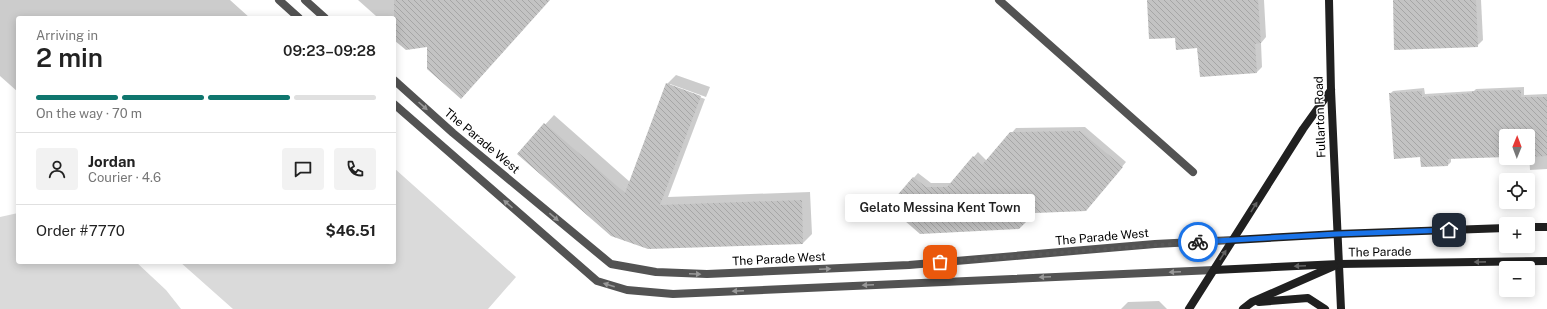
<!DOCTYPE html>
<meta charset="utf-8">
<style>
:root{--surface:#fff;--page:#f2f2f2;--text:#222;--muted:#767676;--line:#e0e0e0;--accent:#0f766e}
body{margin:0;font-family:"Public Sans",sans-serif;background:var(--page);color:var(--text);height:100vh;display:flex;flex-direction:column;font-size:15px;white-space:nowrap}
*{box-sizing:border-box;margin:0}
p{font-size:13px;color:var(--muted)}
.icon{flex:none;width:22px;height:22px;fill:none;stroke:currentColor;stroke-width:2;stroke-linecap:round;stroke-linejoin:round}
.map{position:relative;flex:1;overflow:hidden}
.drawer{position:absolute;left:16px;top:16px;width:380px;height:248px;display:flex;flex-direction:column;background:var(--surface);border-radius:4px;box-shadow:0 2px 10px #0003}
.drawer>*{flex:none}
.needle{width:26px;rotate:1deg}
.tools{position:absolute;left:1499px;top:129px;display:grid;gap:8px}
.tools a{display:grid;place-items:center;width:36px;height:36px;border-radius:4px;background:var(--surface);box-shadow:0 2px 10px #0003;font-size:20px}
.pin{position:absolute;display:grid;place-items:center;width:34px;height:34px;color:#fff;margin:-17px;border-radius:8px;box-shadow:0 2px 6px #0006}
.courier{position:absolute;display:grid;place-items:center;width:40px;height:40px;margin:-20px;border:3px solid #1a73e8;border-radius:50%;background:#fff;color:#222;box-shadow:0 1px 5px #0007}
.bubble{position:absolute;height:28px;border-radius:4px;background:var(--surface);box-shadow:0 2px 10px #0003;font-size:13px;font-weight:600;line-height:28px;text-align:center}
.headline em{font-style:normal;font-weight:600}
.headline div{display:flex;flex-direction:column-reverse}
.headline{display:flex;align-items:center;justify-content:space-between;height:68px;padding:0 20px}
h1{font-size:26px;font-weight:600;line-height:30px}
.bar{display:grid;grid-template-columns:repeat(4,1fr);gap:6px 4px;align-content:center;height:48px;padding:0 20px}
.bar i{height:5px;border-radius:3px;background:var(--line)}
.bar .on{background:var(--accent)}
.bar p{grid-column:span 4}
.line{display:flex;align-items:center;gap:10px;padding:0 20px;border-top:1px solid var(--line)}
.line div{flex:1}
.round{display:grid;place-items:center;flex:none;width:42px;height:42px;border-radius:4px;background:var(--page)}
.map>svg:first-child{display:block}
.pitch{fill:#dadada}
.shadow{fill:#0003}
.building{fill:url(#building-back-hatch)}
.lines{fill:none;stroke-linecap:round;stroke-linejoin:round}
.minor{stroke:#535353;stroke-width:8}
.tertiary{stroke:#535353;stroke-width:8}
.secondary{stroke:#202020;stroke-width:8}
.oneway{fill:#989898}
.oneway2{fill:#636363}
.done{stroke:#595959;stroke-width:4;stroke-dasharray:0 7.2}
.route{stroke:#1a73e8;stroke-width:5}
.labels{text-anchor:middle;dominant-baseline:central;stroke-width:3;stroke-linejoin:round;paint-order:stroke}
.street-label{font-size:12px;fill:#000;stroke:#fff}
</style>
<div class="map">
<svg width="1547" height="309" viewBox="0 0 1547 309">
<defs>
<pattern id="building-back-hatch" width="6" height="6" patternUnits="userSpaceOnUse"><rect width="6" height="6" fill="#c3c3c3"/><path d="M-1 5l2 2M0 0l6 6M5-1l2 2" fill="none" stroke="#a6a6a6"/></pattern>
</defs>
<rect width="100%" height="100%" fill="#fff"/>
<g class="pitch">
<path d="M394,168L516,277L488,309H233L180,262H394Z"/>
<path d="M18,213V262H136L166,290L181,309H0V217Z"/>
</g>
<g class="shadow">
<path d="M0,0H230L250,18H18V92L0,76Z"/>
<path d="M358,0H549L428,46L394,38V18H375L376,16Z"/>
<path d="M1148,0H1264L1266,37L1261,43L1262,67L1257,72L1176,37Z"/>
<path d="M1394,0H1481L1483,40L1477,46Z"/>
<path d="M676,75L710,87L706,97L670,84V86L705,99L668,197L810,192L812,234L803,243L649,248L518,154L554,115L630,182L667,84Z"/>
<path d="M1524,87V95L1547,94V169L1530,170L1528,136H1506V156L1451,158V162L1448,165L1421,156L1390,94L1393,91L1424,88L1425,94L1474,91L1476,89Z"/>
<path d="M1085,127L1126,162L1090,205L889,206L918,173L931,183H952L978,152L987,161L1016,128Z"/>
<path d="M1159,301L1167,309H1121L1128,302Z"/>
</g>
<g class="building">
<path d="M394,0H550L461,99L427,69V47L406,50L394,40Z"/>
<path d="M1147,0H1258L1261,43L1255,44L1257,73L1200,77L1197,48L1176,50L1175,38L1149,39Z"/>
<path d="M1393,0H1476L1478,47L1394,50Z"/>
<path d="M666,83L701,96L660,205L802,200L803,244L648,249L611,236L517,154L544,123L625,193Z"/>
<path d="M1521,90V97H1547V156L1528,157V136H1506V157L1448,159V166L1421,167L1420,157L1394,159L1389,93L1422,91V97L1472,93V91Z"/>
<path d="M1080,131L1123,167L1086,211L1035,213L1019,229L920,234L888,206L913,177L926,187H947L973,156L982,165L1010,132Z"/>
</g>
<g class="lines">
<path class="minor" d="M999,0L1193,172"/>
<g class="tertiary">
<path d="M279,0L299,18"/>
<path d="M305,0L325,18"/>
<path d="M394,80L453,133L611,264L656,272L707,274L909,265L1155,244L1233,240"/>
<path d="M394,104L597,281L627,290L673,294L1214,270"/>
</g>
<g class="secondary">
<path d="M1329,0L1331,90L1341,309"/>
<path d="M1528,227H1547"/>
<path d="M1233,240L1337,234L1506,228"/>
<path d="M1214,270L1339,264L1547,261"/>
<path d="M1259,302L1308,298L1325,309"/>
<path d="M1189,309L1303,129L1331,90"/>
<path d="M1243,309L1252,302L1334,266"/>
</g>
</g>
<defs><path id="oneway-solid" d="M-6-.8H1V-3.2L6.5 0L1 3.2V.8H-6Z"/></defs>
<g class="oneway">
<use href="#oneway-solid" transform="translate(423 106) rotate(42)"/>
<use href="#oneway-solid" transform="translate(508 204) rotate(-139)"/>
<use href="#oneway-solid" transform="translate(554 217) rotate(40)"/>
<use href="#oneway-solid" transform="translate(825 269) rotate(-3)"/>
<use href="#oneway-solid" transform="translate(1175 272) rotate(177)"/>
<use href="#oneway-solid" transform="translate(695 274) rotate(2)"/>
<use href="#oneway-solid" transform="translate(1045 277) rotate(177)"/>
<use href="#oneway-solid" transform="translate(609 285) rotate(-163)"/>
<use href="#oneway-solid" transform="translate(868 285) rotate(177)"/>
<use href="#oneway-solid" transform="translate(738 291) rotate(177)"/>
</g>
<g class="oneway2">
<use href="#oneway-solid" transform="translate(1254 207) rotate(-58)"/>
<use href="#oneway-solid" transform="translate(1223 255) rotate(-57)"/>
<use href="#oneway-solid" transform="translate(1480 262) rotate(179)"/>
<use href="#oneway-solid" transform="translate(1300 266) rotate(177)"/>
</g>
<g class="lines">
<path class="done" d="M940,262L1198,242"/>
<path class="route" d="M1198,242L1337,234L1449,230"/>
</g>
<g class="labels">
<g class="street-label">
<text transform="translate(1320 117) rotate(-92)">Fullarton Road</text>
<text transform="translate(482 141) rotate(40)">The Parade West</text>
<text transform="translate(1102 237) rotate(-5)">The Parade West</text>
<text transform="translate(1380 252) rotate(-1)">The Parade</text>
<text transform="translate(779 259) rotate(-3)">The Parade West</text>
</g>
</g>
</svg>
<div class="tools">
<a><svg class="needle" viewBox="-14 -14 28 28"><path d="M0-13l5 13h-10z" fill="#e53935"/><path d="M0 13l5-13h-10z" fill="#767676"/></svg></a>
<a><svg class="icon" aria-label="locate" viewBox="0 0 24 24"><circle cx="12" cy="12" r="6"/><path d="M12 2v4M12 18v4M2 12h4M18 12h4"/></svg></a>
<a>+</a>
<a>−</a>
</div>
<div class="pin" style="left:940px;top:262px;background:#ea580c"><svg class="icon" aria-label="bag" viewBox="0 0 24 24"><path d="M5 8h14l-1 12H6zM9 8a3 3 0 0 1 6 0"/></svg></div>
<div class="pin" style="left:1449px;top:230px;background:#1f2937"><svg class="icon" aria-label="home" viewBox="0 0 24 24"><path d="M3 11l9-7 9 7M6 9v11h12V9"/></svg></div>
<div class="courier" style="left:1198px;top:242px"><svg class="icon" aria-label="bike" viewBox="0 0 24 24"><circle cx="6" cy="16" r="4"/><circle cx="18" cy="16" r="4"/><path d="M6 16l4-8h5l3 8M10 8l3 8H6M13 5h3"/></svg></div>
<div class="bubble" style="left:845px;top:194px;width:190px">Gelato Messina Kent Town</div>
<section class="drawer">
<div class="headline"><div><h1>2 min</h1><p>Arriving in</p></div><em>09:23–09:28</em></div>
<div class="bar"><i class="on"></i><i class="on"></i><i class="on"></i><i></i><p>On the way · 70 m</p></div>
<div class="line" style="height:72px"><a class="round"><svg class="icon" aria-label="person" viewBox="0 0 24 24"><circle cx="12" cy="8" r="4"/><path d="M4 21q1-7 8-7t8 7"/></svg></a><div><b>Jordan</b><p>Courier · 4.6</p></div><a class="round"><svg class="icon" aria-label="chat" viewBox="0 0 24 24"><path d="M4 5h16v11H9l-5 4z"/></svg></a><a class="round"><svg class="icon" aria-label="phone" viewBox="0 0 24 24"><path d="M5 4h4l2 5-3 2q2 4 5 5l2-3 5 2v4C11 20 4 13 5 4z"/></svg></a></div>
<div class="line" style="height:52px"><div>Order #7770</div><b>$46.51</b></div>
</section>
</div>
